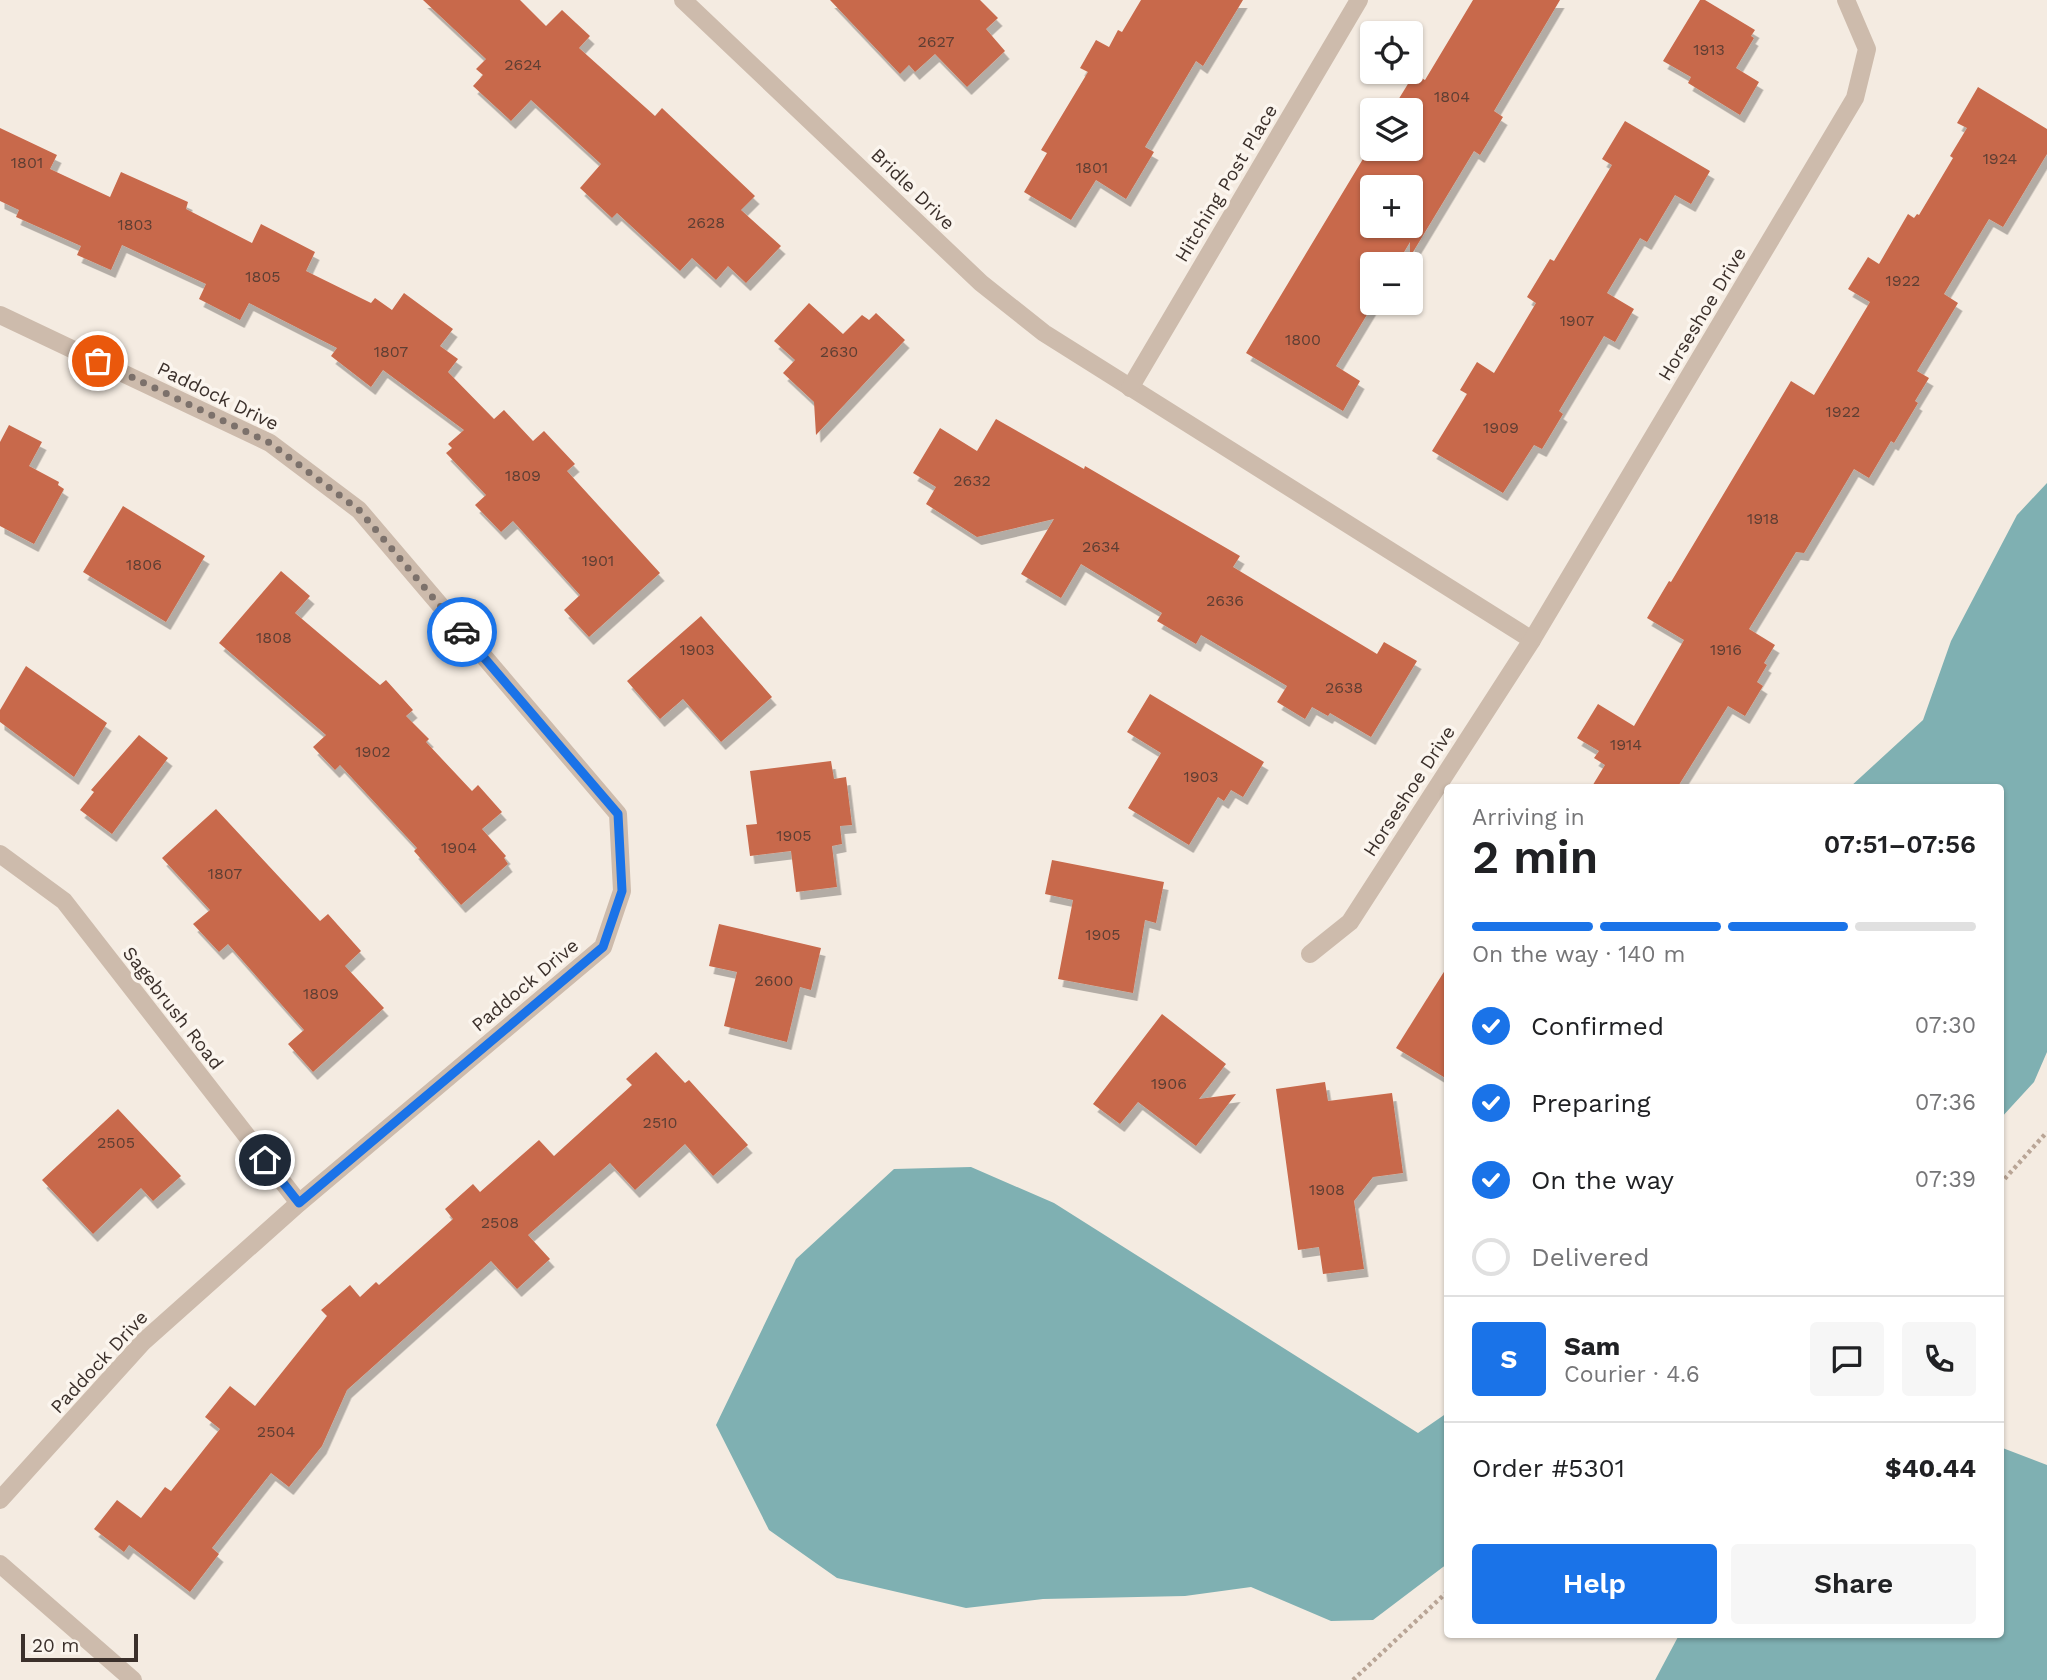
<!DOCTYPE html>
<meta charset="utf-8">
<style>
:root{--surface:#fff;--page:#f6f6f6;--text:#202124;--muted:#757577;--line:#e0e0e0;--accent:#1a73e8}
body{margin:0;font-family:"Work Sans",sans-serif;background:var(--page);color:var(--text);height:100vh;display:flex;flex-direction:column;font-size:26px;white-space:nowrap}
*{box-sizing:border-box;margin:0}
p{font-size:23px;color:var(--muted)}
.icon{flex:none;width:38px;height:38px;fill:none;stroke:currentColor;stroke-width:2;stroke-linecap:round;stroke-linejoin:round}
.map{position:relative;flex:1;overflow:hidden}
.details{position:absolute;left:1444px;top:784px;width:560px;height:854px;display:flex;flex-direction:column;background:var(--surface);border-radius:7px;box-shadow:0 2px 5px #0004}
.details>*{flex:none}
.fabs{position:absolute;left:1360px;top:21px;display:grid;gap:14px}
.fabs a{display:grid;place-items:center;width:63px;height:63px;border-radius:7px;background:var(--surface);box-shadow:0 2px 5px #0004;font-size:35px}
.scale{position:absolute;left:21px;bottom:18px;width:117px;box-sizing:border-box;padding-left:7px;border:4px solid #3b302b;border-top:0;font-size:19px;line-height:24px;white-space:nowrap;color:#3b302b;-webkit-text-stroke:5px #fbf5ee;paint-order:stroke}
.pin{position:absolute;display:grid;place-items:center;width:60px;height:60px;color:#fff;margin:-30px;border:4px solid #fff;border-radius:50%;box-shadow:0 2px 7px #0007}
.courier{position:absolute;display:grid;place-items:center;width:70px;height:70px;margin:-35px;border:5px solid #1a73e8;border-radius:50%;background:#fff;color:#222;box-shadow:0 2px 9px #0007}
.headline em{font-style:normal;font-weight:600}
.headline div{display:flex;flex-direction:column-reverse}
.headline{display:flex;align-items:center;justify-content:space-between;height:119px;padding:0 28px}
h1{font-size:46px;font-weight:600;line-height:52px}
.bar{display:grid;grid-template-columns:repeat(4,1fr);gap:10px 7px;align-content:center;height:84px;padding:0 28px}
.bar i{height:9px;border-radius:5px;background:var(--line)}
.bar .active{background:var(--accent)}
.bar p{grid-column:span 4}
.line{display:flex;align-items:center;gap:18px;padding:0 28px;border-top:2px solid var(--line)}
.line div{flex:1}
.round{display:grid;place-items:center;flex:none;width:74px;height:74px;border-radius:7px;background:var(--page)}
ol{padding:0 28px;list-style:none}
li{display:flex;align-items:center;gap:21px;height:77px}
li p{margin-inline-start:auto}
li .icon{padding:7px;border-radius:50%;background:var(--accent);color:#fff;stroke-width:4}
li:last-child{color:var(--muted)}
li i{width:38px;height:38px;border:4px solid var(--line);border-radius:50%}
.button{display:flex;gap:14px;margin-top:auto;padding:14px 28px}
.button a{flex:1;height:80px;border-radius:7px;background:var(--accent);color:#fff;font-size:28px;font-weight:600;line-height:80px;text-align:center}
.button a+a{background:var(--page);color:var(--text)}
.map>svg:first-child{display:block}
.water{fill:#7fb0b2}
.building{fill:#c8694b;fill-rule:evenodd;filter:url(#shadow)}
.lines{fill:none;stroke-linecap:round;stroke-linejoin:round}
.path{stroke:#b9a596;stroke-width:4.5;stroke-dasharray:3.5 3.5;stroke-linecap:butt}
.minor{stroke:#cdbbac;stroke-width:18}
.done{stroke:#7c716b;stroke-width:7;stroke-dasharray:0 12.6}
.route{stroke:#1a73e8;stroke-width:9}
.labels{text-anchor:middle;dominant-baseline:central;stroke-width:7;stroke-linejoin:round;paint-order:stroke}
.number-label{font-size:16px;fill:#5e3e33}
.street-label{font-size:19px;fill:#3b302b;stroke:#fbf5ee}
</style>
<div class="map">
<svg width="2047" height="1680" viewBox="0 0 2047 1680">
<defs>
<filter id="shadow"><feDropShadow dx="4.5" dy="8" stdDeviation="0" flood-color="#0004"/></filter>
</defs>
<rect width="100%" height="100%" fill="#f4ebe1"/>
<g class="water">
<path d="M2047,483V1052L2034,1082L2000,1119V788L1850,787L1923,720L1951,641L2017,515Z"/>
<path d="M971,1167L1054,1203L1418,1433L1447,1413V1564L1373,1620L1331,1621L1251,1587L1185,1596L1043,1599L966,1608L837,1578L769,1530L716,1425L796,1259L894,1169Z"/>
<path d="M2000,1447L2047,1465V1680H1655L1679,1635L2000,1634Z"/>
</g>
<g class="building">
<path d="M423,0H520L546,26L562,10L590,36L579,48L655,116L662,108L755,196L741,210L781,246L746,283L728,266L716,280L692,258L680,271L617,213L612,218L580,188L601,164L531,100L511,121L473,86L483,75L476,69L486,59Z"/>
<path d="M830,0H980L998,18L986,29L1005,51L967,87L935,54L915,72L909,65L900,74Z"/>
<path d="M1141,0H1243L1203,66L1196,61L1145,147L1154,152L1126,199L1096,180L1071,220L1024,192L1047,153L1041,150L1088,72L1080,68L1096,40L1109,47L1118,30L1122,32Z"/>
<path d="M1473,0H1560L1494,111L1503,117L1480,155L1474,151L1410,257V242L1397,264H1372V303H1374L1336,366L1360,381L1343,411L1246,353L1372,144V149H1410V110H1392L1414,74L1425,80ZM1372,187H1410V226H1372Z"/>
<path d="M1700,0H1705L1755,30L1751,36L1754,38L1736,68L1759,82L1740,115L1688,83L1691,77L1663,61Z"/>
<path d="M1978,87L2047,129V154L2003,227L1989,219L1944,294L1958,303L1917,371L1929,378L1915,401L1918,403L1894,443L1891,441L1869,478L1854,469L1804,553L1796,552L1749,629L1775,645L1764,663L1767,665L1757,682L1763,686L1745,716L1728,706L1677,788H1591L1605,765L1594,758L1599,751L1577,738L1598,704L1634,726L1684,640L1647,618L1669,581L1671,582L1791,381L1814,395L1870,302L1848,289L1868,257L1879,264L1908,214L1914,218L1917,214L1919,215L1953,158L1950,156L1967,128L1957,123Z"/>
<path d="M1625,121L1710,171L1691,204L1675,195L1647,242L1640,238L1607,293L1634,309L1615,342L1604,336L1559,411L1563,414L1542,449L1534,445L1503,493L1432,451L1467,394L1460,390L1477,362L1494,373L1536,303L1527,297L1550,259L1554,261L1612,165L1602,159Z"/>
<path d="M0,128L57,155L50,169L110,197L121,172L188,202L186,209L252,243L261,224L315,252L306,271L371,303L375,298L392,310L404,293L453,329L440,346L458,359L448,372L494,419L504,410L533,441L544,431L575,464L567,471L660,573L589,637L564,610L580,595L513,521L501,532L475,505L486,495L446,453L452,448L448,444L464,430L383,370L371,387L331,356L337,348L249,303L240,320L199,299L206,284L122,245L111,270L77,255L81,246L16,217L19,210L0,201Z"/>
<path d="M809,303L843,334L862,315L869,320L876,313L905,340L816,435L814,402L783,373L795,360L774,341Z"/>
<path d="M996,419L1084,469L1085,466L1240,556L1233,567L1377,654L1384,642L1417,661L1371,737L1330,713L1328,716L1312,707L1305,719L1277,702L1287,686L1201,635L1196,644L1157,621L1162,613L1081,564L1061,598L1021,574L1054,519L977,537L926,504L936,487L913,473L940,428L977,451Z"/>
<path d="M9,425L42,442L29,466L59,482L58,485L64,489L34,544L0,526V442Z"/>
<path d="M123,506L205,556L166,622L83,572Z"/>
<path d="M281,571L310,596L295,613L380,685L386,680L413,710L406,716L429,739L426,742L472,791L478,785L502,812L482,829L506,856L504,858L508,864L461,905L414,851L417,848L340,765L335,770L313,747L326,735L219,643Z"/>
<path d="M701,616L772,697L721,742L683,699L660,719L627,681Z"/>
<path d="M26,666L107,723L74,777L0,722V710Z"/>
<path d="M1150,694L1264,762L1243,797L1231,790L1224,801L1218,797L1189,845L1128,808L1161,753L1127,732Z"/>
<path d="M139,735L168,758L112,834L80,810L94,792L91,790Z"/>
<path d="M831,761L834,779L846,777L852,825L840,826L842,844L832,846L837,887L796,892L791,851L750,856L746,825L757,824L750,771Z"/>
<path d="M216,809L320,921L328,914L361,951L345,966L384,1008L313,1072L288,1044L304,1030L228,944L219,952L193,924L210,910L162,858Z"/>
<path d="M1052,860L1164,882L1156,923L1145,920L1133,993L1058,979L1073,900L1045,894Z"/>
<path d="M719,924L821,948L811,990L800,987L787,1042L724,1026L737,972L709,966Z"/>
<path d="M1447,967V1079L1396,1048Z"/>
<path d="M1162,1014L1226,1064L1199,1099L1236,1094L1196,1146L1138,1102L1120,1124L1093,1104Z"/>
<path d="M656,1052L685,1083L689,1080L748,1145L713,1176L685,1144L635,1190L610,1163L528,1235L550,1259L517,1289L491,1261L347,1390L322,1446L289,1487L271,1473L212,1548L219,1554L190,1592L129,1545L124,1552L94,1529L117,1500L141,1518L165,1487L171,1491L220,1429L205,1417L230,1386L255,1406L327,1316L321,1310L350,1285L360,1297L376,1282L379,1285L453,1219L445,1209L473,1184L480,1192L539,1140L554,1156L632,1085L626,1079Z"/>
<path d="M1325,1082L1328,1101L1392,1093L1403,1173L1373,1177L1354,1201L1364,1269L1323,1274L1319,1247L1298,1250L1276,1089Z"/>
<path d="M118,1109L181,1176L153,1201L141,1188L93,1234L42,1180Z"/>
</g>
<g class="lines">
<g class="path">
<path d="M2000,1184L2047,1132"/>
<path d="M1353,1680L1447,1592"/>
</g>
<g class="minor">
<path d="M683,0L981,283L1044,333L1532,640"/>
<path d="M0,315L270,443L359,510L618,814L622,891L603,947L299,1203L143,1342L0,1500"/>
<path d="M1130,388L1359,0"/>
<path d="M0,854L64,901L299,1203"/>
<path d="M1310,954L1350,922L1532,640L1855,98L1867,49L1846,0"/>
<path d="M0,1564L133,1680"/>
</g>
</g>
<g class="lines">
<path class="done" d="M98,361L270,443L359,510L462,632"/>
<path class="route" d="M265,1160L299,1203L603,947L622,891L618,814L462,632"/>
</g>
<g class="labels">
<g class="number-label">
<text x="936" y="41">2627</text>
<text x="1709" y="49">1913</text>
<text x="523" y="64">2624</text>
<text x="1452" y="96">1804</text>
<text x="2000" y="158">1924</text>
<text x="27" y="162">1801</text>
<text x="1092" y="167">1801</text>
<text x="706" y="222">2628</text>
<text x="135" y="224">1803</text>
<text x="263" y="276">1805</text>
<text x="1903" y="280">1922</text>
<text x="1577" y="320">1907</text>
<text x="1303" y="339">1800</text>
<text x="391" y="351">1807</text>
<text x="839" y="351">2630</text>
<text x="1843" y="411">1922</text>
<text x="1501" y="427">1909</text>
<text x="523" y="475">1809</text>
<text x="972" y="480">2632</text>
<text x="1763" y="518">1918</text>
<text x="1101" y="546">2634</text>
<text x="598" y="560">1901</text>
<text x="144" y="564">1806</text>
<text x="1225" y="600">2636</text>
<text x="274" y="637">1808</text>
<text x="697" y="649">1903</text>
<text x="1726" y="649">1916</text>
<text x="1344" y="687">2638</text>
<text x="1626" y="744">1914</text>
<text x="373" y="751">1902</text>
<text x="1201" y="776">1903</text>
<text x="794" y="835">1905</text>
<text x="459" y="847">1904</text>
<text x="225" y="873">1807</text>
<text x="1103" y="934">1905</text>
<text x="774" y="980">2600</text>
<text x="321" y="993">1809</text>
<text x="1169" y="1083">1906</text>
<text x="660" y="1122">2510</text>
<text x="116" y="1142">2505</text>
<text x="1327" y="1189">1908</text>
<text x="500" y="1222">2508</text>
<text x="276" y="1431">2504</text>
</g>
<g class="street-label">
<text transform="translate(1226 183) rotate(-59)">Hitching Post Place</text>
<text transform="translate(913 189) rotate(44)">Bridle Drive</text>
<text transform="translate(1702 314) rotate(-59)">Horseshoe Drive</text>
<text transform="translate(218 396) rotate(26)">Paddock Drive</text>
<text transform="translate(1409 791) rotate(-57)">Horseshoe Drive</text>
<text transform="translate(525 985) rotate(-40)">Paddock Drive</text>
<text transform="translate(173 1008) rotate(52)">Sagebrush Road</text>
<text transform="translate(99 1362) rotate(-47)">Paddock Drive</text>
</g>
</g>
</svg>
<div class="fabs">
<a><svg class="icon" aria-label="locate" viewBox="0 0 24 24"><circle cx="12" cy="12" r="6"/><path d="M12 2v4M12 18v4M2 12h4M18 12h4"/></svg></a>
<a><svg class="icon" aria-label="layers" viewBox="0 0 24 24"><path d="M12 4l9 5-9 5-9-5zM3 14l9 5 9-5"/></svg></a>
<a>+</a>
<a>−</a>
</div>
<div class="scale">20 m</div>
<div class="pin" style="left:98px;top:361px;background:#ea580c"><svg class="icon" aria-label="bag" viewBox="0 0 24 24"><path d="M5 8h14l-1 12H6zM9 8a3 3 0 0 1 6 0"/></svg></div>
<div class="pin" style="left:265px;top:1160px;background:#1f2937"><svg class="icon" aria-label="home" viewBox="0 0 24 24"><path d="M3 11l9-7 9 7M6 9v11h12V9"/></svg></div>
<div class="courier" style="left:462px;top:632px"><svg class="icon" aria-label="car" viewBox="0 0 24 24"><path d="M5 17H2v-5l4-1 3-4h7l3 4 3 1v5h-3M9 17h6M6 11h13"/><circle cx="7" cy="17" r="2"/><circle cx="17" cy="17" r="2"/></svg></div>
<section class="details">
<div class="headline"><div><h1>2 min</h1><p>Arriving in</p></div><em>07:51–07:56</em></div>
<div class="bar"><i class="active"></i><i class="active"></i><i class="active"></i><i></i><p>On the way · 140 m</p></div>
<ol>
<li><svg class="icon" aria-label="check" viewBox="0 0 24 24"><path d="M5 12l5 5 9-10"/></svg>Confirmed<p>07:30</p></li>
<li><svg class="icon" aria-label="check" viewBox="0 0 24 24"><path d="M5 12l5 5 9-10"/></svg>Preparing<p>07:36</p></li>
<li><svg class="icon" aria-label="check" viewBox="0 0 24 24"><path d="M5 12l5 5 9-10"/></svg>On the way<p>07:39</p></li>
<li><i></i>Delivered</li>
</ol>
<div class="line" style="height:126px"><b class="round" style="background:var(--accent);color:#fff">S</b><div><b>Sam</b><p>Courier · 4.6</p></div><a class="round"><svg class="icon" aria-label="chat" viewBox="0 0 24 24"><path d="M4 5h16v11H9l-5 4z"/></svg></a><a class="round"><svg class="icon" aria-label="phone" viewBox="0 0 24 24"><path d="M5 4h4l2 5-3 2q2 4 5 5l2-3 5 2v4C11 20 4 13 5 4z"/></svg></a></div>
<div class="line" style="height:91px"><div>Order #5301</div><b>$40.44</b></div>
<div class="button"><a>Help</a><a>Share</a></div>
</section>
</div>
